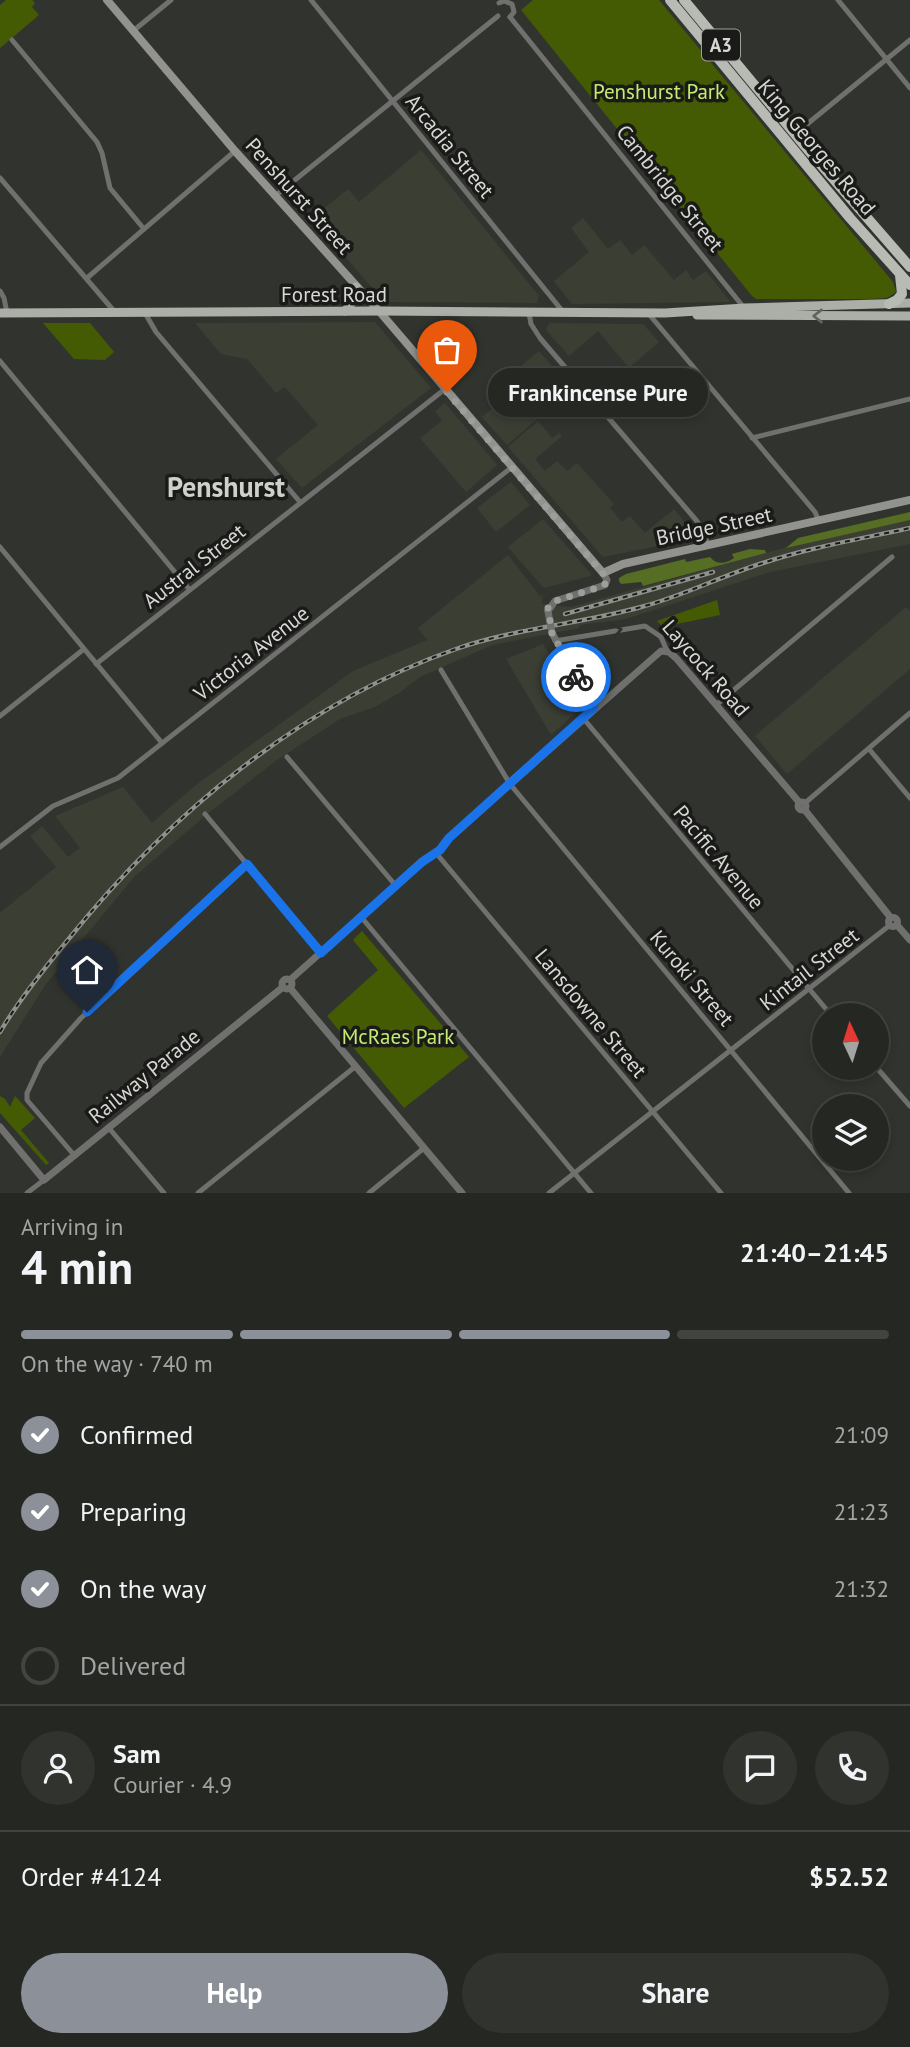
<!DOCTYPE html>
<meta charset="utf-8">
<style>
:root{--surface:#252722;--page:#31332f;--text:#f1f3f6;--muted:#a3a5a5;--line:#424440;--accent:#8c9099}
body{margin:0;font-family:"PT Sans",sans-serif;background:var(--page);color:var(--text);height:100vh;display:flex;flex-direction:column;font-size:26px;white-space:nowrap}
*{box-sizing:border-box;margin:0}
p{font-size:23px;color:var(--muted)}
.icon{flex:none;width:38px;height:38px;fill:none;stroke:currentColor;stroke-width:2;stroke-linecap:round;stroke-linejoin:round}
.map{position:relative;height:1193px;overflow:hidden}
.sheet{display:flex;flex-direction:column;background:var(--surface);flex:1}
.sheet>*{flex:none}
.needle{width:46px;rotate:356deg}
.tools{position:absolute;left:812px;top:1003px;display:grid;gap:14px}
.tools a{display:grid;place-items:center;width:77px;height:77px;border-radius:50%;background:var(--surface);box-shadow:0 4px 10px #0003,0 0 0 2px var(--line);font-size:35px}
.pin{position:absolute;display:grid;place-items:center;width:60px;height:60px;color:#fff;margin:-72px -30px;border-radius:50% 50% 50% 0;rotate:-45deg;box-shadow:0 0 7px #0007}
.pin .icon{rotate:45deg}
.courier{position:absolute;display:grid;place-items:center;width:70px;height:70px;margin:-35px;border:5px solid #1a73e8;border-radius:50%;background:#fff;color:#222;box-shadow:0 2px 9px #0007}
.bubble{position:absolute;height:49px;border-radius:24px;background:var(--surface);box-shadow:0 4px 10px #0003,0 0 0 2px var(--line);font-size:23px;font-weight:800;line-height:49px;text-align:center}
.overview em{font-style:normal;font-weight:800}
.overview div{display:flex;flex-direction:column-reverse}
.overview{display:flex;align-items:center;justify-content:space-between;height:119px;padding:0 21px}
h1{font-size:46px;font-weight:800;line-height:52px}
.bar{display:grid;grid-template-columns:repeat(4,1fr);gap:10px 7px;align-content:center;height:84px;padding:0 21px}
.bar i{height:9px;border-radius:5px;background:var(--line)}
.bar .on{background:var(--accent)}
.bar p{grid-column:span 4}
.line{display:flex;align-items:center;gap:18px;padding:0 21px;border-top:2px solid var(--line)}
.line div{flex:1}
.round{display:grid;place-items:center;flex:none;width:74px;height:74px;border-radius:37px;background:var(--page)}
ol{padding:0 21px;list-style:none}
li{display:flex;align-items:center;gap:21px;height:77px}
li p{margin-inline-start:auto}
li .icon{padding:7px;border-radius:50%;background:var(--accent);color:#fff;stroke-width:4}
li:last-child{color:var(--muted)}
li i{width:38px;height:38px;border:4px solid var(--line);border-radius:50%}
.button{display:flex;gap:14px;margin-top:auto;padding:14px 21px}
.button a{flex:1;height:80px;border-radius:42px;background:var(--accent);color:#fff;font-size:28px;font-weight:800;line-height:80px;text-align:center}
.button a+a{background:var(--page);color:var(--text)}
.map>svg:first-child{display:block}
.built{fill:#3a3e33}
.green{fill:#445b04}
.forest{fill:#566d24}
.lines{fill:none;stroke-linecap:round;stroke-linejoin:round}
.minor{stroke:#70716e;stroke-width:5}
.tertiary{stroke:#70716e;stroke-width:7}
.secondary{stroke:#92938f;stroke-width:8}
.primary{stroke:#acaea8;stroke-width:9}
.trunk{stroke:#b8bab4;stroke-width:10}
.rail-casing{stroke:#8f918c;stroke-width:4.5}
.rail{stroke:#1a1b18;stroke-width:2;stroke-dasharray:5;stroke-linecap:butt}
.tertiary-bridge{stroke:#70716e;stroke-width:7}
.oneway{stroke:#636460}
.oneway2{stroke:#30302e}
.done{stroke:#9c9f9a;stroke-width:7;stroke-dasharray:0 12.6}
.route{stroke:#1a73e8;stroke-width:9}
.labels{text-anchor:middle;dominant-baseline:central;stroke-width:7;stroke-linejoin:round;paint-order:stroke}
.shield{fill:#1a1b18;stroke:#9e9f9c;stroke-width:2}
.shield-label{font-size:19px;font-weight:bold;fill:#d6d8d4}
.park-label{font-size:21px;fill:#c3ec71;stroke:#1a1b18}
.street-label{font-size:21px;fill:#d6d8d4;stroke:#1a1b18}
.district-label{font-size:28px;font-weight:bold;fill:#ced1ca;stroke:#1a1b18}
</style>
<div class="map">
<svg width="910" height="1193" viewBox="0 0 910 1193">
<rect width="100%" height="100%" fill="#31342e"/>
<g class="built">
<path d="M421,150L539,296L537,303L384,302L312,218L348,189L359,202Z"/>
<path d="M583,218L608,249L620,240L632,255L644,245L674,280L686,270L693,280L706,271L729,300V302L572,304L554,281L589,252L571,228Z"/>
<path d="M375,322L431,388L302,488L276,459L318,425L285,387L276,393L247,359L221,354L195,323Z"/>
<path d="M549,323L643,324L659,342L629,368L598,331L569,356L546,330Z"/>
<path d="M539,351L565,381L537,405L543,414L507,445L482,417L519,386L510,375Z"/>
<path d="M445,403L497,465L466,492L420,438L442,421L435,411Z"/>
<path d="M538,421L552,438L560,433L562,436L535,459L545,471L557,461L567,471L577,463L614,504L610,508L622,522L630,516L645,533L674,509L690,529L688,536L683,541L603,557L508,447Z"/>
<path d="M511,482L530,505L496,532L477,508Z"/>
<path d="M910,517V544L770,572L626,619L580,625L579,628L492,645L420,677L399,693L375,707L340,719L277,760L206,815L134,877L46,984L0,1057V913L56,867L30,836L42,826L68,857L80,848L55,816L123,787L152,823L197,784L353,671L427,640L418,628L508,555L540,596L543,595L542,604L571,607L794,545L903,521Z"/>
<path d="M543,519L591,574L590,576L544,588L512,552L508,547Z"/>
<path d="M906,607L910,611V669L787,774L755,736Z"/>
<path d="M543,644L582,707L551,735L506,659Z"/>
</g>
<g class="green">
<path d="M6,0H32L35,3L32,7L39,15L0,48V5Z"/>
<path d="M533,0H659L893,282L896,292L887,298L869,299H756L752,296L521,10Z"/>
<path d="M43,323H90L114,352L105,360L74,359Z"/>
<path d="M717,600L720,615L663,627L657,621Z"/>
<path d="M362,931L469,1057L404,1108L327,1016L378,970L353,940Z"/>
<path d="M0,1096L5,1099L10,1107L15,1096L35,1118L21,1130L49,1163L46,1165L0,1113Z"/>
</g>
<g class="forest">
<path d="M910,512V520L786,548L798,538Z"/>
<path d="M750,549L765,550L766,553L643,586L641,582L621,584L619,581V578L626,574L685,559L686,562L710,557C716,565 726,564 734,558L732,554Z"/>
</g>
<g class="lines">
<g class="minor">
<path d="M311,0L564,313"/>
<path d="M838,0L910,88"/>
<path d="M499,3L504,1L512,4L514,12L510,17"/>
<path d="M510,17L745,309"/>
<path d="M133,31L171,0"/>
<path d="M12,40L97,142L102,153L110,188L144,229"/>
<path d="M795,134L910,40"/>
<path d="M0,178L114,311"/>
<path d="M275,196L498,16"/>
<path d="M87,278L235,151"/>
<path d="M0,291L4,298L7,313"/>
<path d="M145,313L156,332L300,502"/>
<path d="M529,313L531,324L540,338L696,520L704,531L708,546"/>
<path d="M648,313L815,512L819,521"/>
<path d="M0,361L189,589"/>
<path d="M752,438L910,399"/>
<path d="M0,547L162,743"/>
<path d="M555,641L645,626L661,637L667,651"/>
<path d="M96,664L445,389"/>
<path d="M441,670L510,784L849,1193"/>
<path d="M716,705L892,557"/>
<path d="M0,716L84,649"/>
<path d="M583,718L831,1015"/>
<path d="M869,749L910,798"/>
<path d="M287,757L396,886"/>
<path d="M805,803L910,713"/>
<path d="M205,814L321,953"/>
<path d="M0,847L53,806L118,778L512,467"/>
<path d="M436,853L721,1193"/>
<path d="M362,918L591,1193"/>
<path d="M877,1068L910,1106"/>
<path d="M108,1127L164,1193"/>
<path d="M74,1155L27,1100V1093L41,1063L81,1018L247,865"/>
<path d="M27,1193L44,1180"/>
<path d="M198,1193L356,1066"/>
<path d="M369,1193L424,1148"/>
<path d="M549,1193L890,925"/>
</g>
<g class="tertiary">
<path d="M548,611L555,601L605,585L607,580L603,573"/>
<path d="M552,633L594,708"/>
<circle cx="802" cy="806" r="4"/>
<path d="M804,809L891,918"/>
<circle cx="893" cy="922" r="4.5"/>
<path d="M897,925L910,940"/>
<circle cx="287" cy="984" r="5"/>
<path d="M290,980L422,862L440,850L449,838L661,651L669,652L676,658L799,802"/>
<path d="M290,988L462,1193"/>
<path d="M0,1127L44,1180L283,987"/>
</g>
<path class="secondary" d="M107,0L235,151L379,311L603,573L623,564L910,500"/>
<g class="primary">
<path d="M345,311L354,300L356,287"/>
<path d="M0,313L379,311L665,313L745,308L910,303"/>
<path d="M697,315L910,316"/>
</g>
<g class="trunk">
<path d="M670,0L850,218L910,285"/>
<path d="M684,0L809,151L910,267"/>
<path d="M889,304L897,300L902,294L900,275"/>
</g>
<g class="rail-casing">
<g id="rail">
<path d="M565,614L713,572"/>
<path d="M0,1032C19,1000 43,970 67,941C168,815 302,703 456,649C516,628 580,624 641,607C683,596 721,576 763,563C811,547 861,539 910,528"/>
</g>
</g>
<use href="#rail" class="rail"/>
<path class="tertiary-bridge" d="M548,611L552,633"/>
</g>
<defs><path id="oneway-chevron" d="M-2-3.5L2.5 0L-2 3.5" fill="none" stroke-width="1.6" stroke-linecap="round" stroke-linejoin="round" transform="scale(1.75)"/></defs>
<use class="oneway" href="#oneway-chevron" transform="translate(818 316) rotate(180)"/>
<use class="oneway2" href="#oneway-chevron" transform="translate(617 630) rotate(-11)"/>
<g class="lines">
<path class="done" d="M447,392L606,577L607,582L603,586L555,601L548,608L552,633L576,677"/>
<path class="route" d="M87,1012L247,864L321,953L422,862L440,850L449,838L594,708L576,677"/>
</g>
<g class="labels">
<rect class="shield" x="702" y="29.5" width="38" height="31" rx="5"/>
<g class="shield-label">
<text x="721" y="45">A3</text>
</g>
<g class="park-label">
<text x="659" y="91">Penshurst Park</text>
<text x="398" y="1036">McRaes Park</text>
</g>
<g class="street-label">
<text transform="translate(450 146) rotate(51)">Arcadia Street</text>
<text transform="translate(817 147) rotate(50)">King Georges Road</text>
<text transform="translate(670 188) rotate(51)">Cambridge Street</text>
<text transform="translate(299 196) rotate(48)">Penshurst Street</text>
<text x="334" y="294">Forest Road</text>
<text transform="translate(714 526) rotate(-12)">Bridge Street</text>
<text transform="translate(194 566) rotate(-38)">Austral Street</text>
<text transform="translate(251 653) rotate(-38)">Victoria Avenue</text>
<text transform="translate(706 668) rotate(49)">Laycock Road</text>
<text transform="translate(719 857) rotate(50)">Pacific Avenue</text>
<text transform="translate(809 969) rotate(-38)">Kintail Street</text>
<text transform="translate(692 978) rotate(50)">Kuroki Street</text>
<text transform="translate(591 1013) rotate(50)">Lansdowne Street</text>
<text transform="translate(144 1076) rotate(-39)">Railway Parade</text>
</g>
<g class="district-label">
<text x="226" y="486">Penshurst</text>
</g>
</g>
</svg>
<div class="tools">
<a><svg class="needle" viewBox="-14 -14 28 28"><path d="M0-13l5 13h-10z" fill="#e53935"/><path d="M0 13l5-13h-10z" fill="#a3a5a5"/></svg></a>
<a><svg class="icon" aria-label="layers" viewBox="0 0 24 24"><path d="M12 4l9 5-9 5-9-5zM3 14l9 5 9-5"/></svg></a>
</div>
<div class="pin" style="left:447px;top:392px;background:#ea580c"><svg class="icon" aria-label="bag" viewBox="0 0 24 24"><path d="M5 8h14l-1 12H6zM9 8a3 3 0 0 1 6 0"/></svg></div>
<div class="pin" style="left:87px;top:1012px;background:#1f2937"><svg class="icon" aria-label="home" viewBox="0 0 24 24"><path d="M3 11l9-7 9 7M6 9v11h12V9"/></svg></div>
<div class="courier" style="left:576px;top:677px"><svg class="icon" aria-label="bike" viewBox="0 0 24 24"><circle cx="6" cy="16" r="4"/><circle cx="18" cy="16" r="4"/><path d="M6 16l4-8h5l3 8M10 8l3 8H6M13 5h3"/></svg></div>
<div class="bubble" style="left:488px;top:368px;width:220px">Frankincense Pure</div>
</div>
<section class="sheet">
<div class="overview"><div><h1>4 min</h1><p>Arriving in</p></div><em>21:40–21:45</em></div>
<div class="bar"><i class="on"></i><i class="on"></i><i class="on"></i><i></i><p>On the way · 740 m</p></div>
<ol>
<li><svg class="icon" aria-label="check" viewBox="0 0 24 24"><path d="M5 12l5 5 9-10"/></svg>Confirmed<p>21:09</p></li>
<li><svg class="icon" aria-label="check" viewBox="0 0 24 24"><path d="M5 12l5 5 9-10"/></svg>Preparing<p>21:23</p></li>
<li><svg class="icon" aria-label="check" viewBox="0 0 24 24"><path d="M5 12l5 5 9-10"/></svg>On the way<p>21:32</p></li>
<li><i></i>Delivered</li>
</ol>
<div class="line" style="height:126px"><a class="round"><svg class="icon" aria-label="person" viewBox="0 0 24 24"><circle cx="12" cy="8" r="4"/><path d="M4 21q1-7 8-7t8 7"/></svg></a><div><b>Sam</b><p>Courier · 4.9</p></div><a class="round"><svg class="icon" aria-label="chat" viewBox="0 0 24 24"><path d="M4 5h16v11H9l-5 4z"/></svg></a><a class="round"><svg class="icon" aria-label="phone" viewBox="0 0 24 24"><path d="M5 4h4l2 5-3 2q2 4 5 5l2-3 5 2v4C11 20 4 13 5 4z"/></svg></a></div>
<div class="line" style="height:91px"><div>Order #4124</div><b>$52.52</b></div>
<div class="button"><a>Help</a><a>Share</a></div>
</section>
